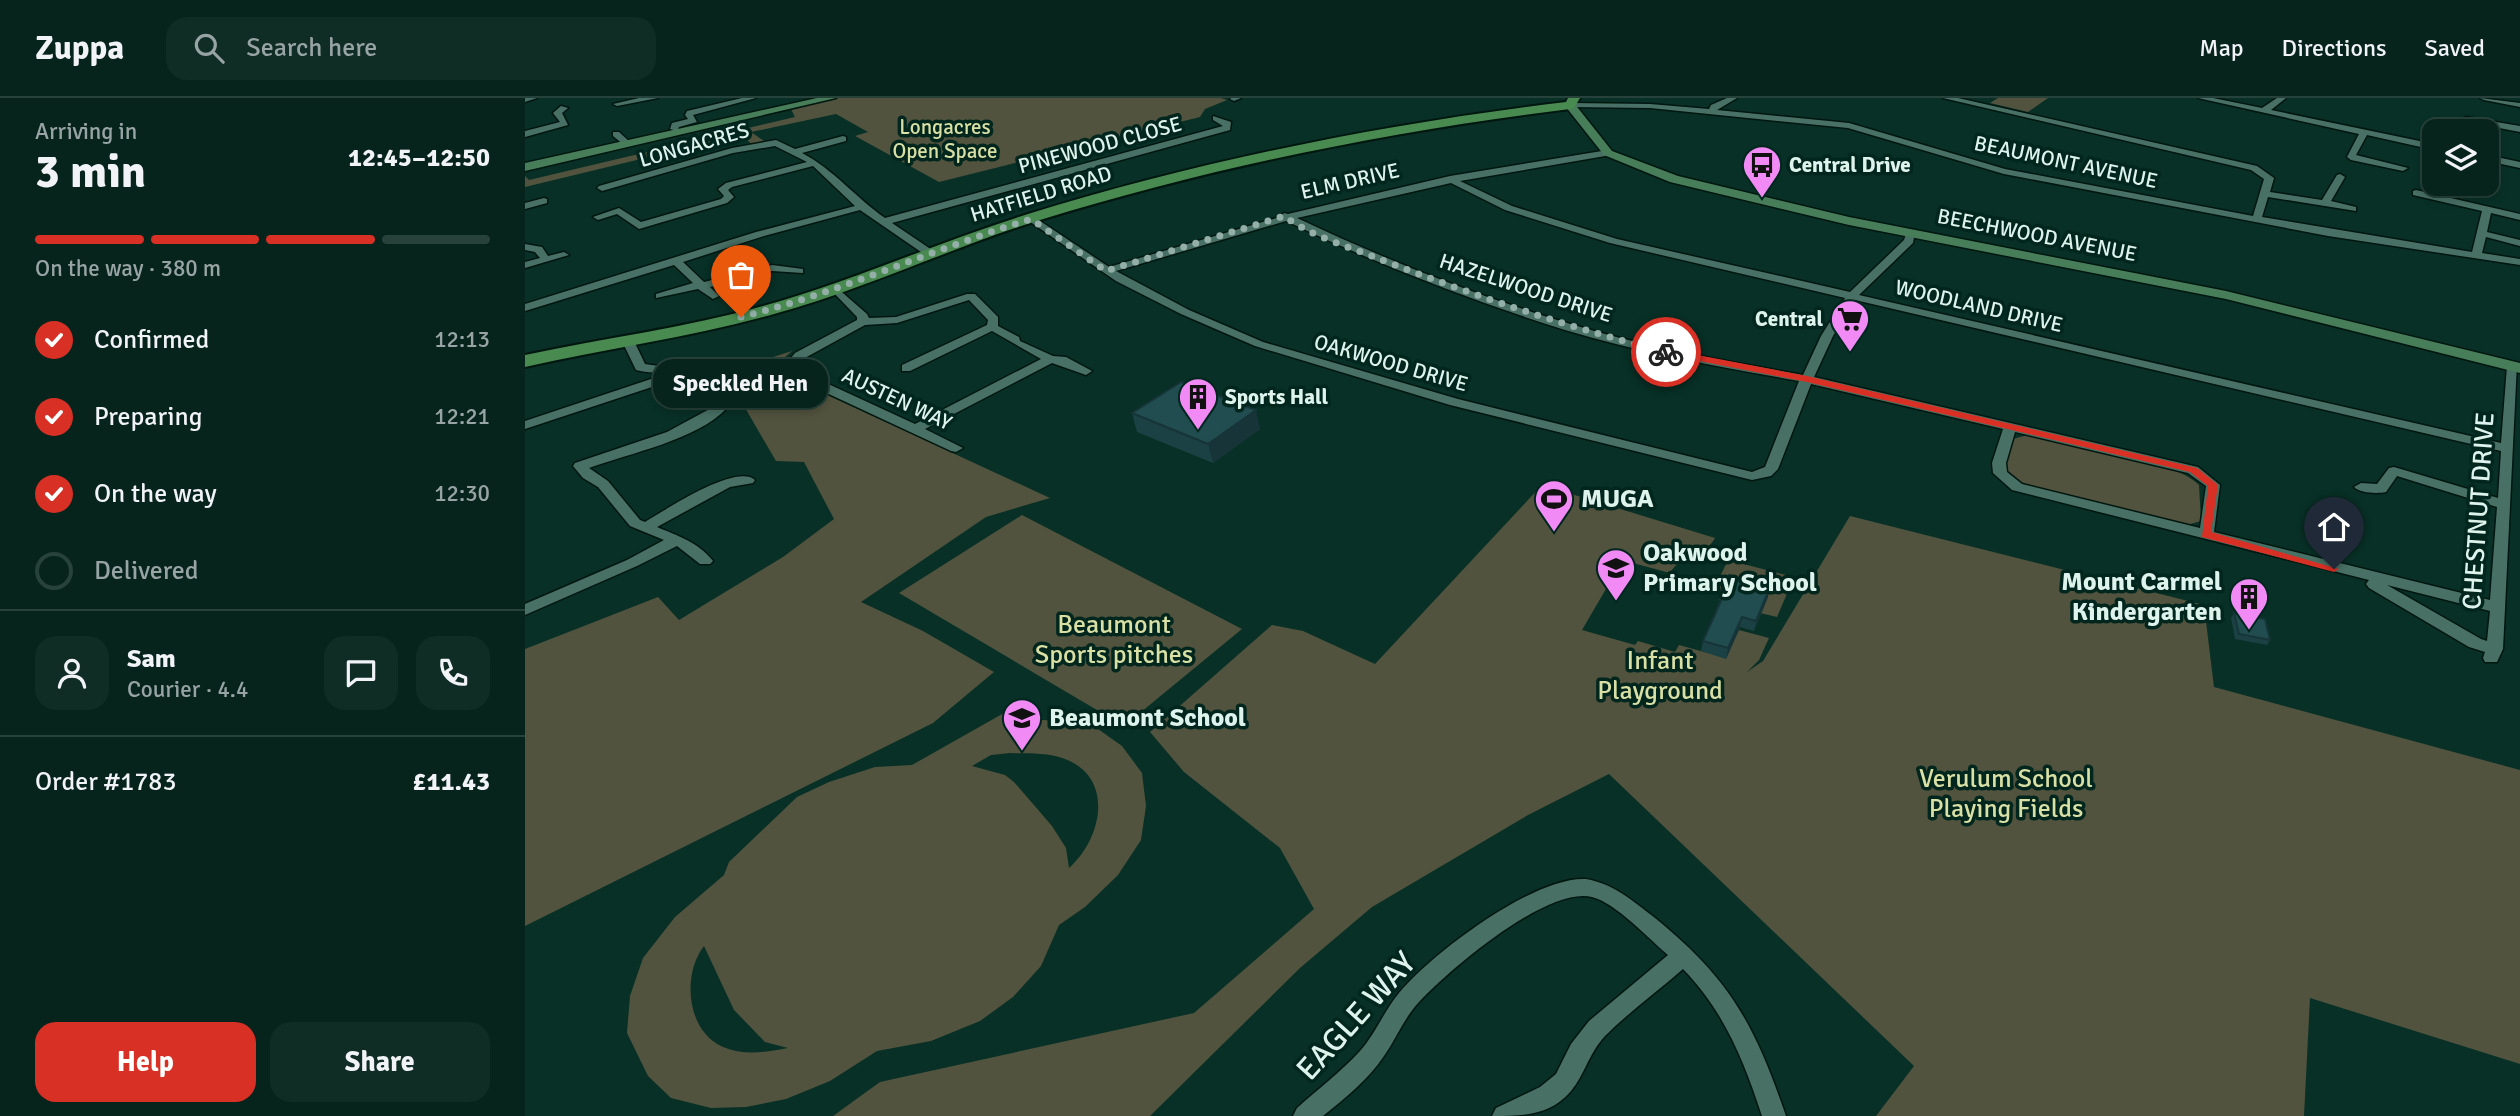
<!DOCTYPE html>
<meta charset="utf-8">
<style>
:root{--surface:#06241c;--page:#0f2c25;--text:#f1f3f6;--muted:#98a4a3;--line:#27413b;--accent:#d93025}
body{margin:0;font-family:Signika,sans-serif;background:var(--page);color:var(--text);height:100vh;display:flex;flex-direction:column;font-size:26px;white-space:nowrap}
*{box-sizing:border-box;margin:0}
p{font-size:23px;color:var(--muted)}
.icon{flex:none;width:38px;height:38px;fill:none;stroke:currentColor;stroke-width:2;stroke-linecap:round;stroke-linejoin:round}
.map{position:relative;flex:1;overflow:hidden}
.sheet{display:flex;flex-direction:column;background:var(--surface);width:525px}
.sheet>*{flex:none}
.tools{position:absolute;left:1897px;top:21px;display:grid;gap:14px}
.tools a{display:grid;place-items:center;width:77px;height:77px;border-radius:14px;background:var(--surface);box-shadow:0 4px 10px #0003,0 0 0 2px var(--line);font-size:35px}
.pin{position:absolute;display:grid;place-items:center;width:60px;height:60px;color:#fff;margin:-72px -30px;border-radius:50% 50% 50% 0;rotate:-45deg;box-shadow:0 0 7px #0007}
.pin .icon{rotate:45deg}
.courier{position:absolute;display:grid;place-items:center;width:70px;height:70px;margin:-35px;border:5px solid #d93025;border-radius:50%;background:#fff;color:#222;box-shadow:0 2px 9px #0007}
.bubble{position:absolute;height:49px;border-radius:21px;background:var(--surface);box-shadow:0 4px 10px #0003,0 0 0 2px var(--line);font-size:23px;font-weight:800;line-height:49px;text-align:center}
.head em{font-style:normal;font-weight:800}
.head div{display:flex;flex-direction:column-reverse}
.head{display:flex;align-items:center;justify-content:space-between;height:119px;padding:0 35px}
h1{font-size:46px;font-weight:800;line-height:52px}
.bar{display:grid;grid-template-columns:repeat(4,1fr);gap:10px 7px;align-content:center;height:84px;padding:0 35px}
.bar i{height:9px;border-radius:5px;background:var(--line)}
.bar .current{background:var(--accent)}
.bar p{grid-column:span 4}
.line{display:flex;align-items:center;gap:18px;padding:0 35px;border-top:2px solid var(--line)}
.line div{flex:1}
.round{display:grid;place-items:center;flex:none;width:74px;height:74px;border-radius:21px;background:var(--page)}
ol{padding:0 35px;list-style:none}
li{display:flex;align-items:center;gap:21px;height:77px}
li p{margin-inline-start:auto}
li .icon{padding:7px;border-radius:50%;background:var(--accent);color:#fff;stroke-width:4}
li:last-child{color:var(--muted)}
li i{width:38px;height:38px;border:4px solid var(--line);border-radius:50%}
.primary-button{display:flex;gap:14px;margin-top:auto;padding:14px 35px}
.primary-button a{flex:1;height:80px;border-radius:21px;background:var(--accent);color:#fff;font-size:28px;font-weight:800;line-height:80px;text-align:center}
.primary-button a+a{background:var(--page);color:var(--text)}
header{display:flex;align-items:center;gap:42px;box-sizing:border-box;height:98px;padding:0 35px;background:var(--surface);border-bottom:2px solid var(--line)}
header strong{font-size:33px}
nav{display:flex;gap:38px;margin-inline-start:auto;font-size:24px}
.search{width:490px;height:63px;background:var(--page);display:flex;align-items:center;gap:18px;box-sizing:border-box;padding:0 24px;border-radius:21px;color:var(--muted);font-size:26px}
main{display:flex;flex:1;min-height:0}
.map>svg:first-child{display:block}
.green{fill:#51533e;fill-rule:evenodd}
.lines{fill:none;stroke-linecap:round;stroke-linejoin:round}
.street-casing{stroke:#001710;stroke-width:3}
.secondary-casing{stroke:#001710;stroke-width:3}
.primary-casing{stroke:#001710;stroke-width:4}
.street{fill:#497064;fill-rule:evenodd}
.secondary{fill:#487d5a;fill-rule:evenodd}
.primary{fill:#488a50;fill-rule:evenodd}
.wall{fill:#1c4145}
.shaded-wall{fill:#173538}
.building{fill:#214c50;stroke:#173538;stroke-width:2}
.route{fill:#d93025}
.done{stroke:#93afa7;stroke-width:7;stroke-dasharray:0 12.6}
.labels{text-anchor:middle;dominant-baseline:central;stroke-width:7;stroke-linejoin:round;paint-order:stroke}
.far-park-label{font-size:21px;fill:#dadfa4;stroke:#00261d}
.far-street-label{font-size:21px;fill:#def3ec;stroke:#00261d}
.far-poi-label{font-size:21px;font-weight:bold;fill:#def3ec;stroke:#00261d;text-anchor:start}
.poi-label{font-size:26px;font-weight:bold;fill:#def3ec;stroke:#00261d;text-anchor:start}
.street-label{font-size:26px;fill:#def3ec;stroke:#00261d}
.park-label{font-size:26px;fill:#dadfa4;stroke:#00261d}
.near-street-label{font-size:32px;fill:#def3ec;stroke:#00261d}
</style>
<header>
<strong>Zuppa</strong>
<div class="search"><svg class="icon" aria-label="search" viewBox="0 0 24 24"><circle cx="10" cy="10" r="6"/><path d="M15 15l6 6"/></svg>Search here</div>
<nav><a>Map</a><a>Directions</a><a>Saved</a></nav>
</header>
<main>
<section class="sheet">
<div class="head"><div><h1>3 min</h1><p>Arriving in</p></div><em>12:45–12:50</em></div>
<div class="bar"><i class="current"></i><i class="current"></i><i class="current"></i><i></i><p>On the way · 380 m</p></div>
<ol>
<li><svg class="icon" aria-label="check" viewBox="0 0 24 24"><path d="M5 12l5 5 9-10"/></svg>Confirmed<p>12:13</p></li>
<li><svg class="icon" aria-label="check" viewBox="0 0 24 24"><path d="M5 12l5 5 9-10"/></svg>Preparing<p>12:21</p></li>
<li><svg class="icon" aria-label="check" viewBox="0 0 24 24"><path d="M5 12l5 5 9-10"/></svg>On the way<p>12:30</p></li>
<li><i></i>Delivered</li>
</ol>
<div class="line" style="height:126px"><a class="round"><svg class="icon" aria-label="person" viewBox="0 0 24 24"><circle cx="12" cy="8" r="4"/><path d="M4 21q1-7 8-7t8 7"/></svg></a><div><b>Sam</b><p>Courier · 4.4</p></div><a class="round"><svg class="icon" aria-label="chat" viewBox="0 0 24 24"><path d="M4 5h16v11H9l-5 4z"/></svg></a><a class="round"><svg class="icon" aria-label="phone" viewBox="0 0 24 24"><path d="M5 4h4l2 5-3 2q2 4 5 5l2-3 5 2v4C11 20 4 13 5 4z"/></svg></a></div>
<div class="line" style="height:91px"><div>Order #1783</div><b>£11.43</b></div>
<div class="primary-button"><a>Help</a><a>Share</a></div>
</section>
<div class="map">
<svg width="1995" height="1018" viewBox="0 0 1995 1018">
<rect width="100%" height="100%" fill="#083026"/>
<g class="green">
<path d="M313,0H696L702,2L680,11L675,19L414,84L330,38L343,34L311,16L226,34L239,43L227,46L215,37L0,89V78L4,82L270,19L266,11Z"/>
<path d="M1473,0H1523L1503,14L1465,5Z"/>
<path d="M267,253L246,271L525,400L461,419L336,504L398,533L469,574L408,625L0,828V551L133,499L154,522L258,459L309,421L279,364L251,363L219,308L194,276Z"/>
<path d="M1506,336C1543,345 1651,362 1674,387L1676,423L1658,428L1489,383L1480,368L1488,341Z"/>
<path d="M1017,387L1190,440C1180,459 1156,456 1145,475L1093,461L1092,472L1057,532L1110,547L1113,543L1150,554L1154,547L1201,560L1214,532L1244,540L1234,562L1222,574L1238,563L1325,418L1679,507L1689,589L1995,672V966L1785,900L1779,1018H1351L1389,968L1084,676L1003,717L847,809L775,870L625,1018H308L355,984L669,915L789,811L755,750L659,674L625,634L747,527L778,533L850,566Z"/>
<path d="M497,417L717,531L599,628L374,495Z"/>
<path d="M1203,462L1269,479L1252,519L1235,515L1189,491Z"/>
<path d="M486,611L495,621L539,623L573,631L597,648L617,675L621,708L616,742L593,777L560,809L534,827L516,868L488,899L455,923L406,943L352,953L305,983L261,1001L221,1009L186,1010L146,1000L123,978L102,935L105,898L118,860L150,819L199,777L204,764L272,699L304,684L350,669L387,667ZM485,655C503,656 522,654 540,661C590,680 577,741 544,770L541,750L527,728L489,684L480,677L447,668L466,657ZM179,848L209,912L240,944L263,950C242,954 219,958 198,949C161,933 157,876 179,848Z"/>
</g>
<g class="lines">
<g class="street-casing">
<g id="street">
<path d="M0,0H12L0,4Z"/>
<path d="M114,0H133L92,8L88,6Z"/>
<path d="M217,0H231L168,17L172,24L154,29L152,33L145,31L147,25L163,21L160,17L162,13Z"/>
<path d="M716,0L709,3L705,1L706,0Z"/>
<path d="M1202,0H1212L1192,12L1324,25L1480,71L1728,118L1739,81L1726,72L1418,0H1433L1732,68L1749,80L1745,94L1797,102L1812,77L1815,76L1820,79L1806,103L1831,109V113L1743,99L1737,119L1947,154L1957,113L1888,97V93L1891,92L1995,116V122L1966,115L1962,134L1995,142V148L1961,139L1957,155L1995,161V167L1803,138L1479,76L1323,30L1125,10L1045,9L1041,7L1045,5L1125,6L1184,11L1186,7Z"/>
<path d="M1673,0H1688L1737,10L1752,0H1761L1746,12L1909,46V52L1842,37L1831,57L1883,70L1878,73L1826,62L1822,59L1834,36Z"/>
<path d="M1955,0L1995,5V9L1959,2Z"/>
<path d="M36,8L43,10L37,15L43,27L0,39V33L35,24L28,15Z"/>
<path d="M688,18L706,24L705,32L367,125L407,152V156H399L335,112L239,138L158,164L179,184L247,167L278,171V175L247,173L185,189L194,198L188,201L173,191L131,200V196L168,185L149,167L0,213V206L231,134L330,108L288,68L207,89L203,92L209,99L202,105L114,131L92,116L73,122L68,119L94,110L116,124L196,101L199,98L193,91L201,85L282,64L250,48L208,55L77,93L72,90L74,88L207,50L251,42L270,51L318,38L321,39V43L277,55C308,71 331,100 360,120L698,28L688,22Z"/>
<path d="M1941,19L1995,28V34L1938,23L1937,21Z"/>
<path d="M88,34H94L106,45L99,47L88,38Z"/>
<path d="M1083,52L1087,55L1086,57L935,83L987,108L1092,141L1325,194L1379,142L1382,133H1390L1388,145L1334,197L1976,345L1982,268L1984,265H1992L1978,551L1972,564H1960L1958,560L1960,554L1944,549L1844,490L1841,486L1844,482L1487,392L1468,375L1467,365L1478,331L1286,286L1253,371L1246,378L1227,382L925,307L730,248L656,216L591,183L501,121L509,119L584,169L755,119L759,115L763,116L925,78ZM926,85L980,112L1085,145L1320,200L1296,238L1278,277C1201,263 1124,250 1049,227C954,199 861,162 772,120ZM761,123C852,166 945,202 1040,232C1116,255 1196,269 1274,283L1240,369L1227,374L933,301L738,244L664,212L591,173ZM1330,202L1976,353L1973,400L1869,369L1864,370L1852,386L1836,385L1829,389C1835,395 1852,396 1861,394L1872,378L1972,409L1965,502L1689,434L1695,387L1673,369L1289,279L1308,238ZM1490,334L1663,375L1681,388L1675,430L1497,386L1482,374L1481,365ZM1862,487L1965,513L1962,543L1956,541Z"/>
<path d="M1962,57L1995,64V70L1962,63Z"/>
<path d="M19,100L22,101V105L0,111V105Z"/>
<path d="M0,146L17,149L23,158L39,154L44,157L0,170V164L15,160L10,154L0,152Z"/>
<path d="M311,189L342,216L344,220L371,219L442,196H450L473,219V228L494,239L495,243L528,258L541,259L567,273L561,277L527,265L400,331L438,350L431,354L426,353L278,284L263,274L261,266L270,255L332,222V219L306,192ZM444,202L463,222L462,227L377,267V273H385L467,233L516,261L390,326L286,278L273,270L278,261L340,227L372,225Z"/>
<path d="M102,238L108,241L120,266C161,274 173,254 204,295L202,310C172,342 105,355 64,370L83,383L115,422L120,424C140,412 211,365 230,382L228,385L205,389L132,429C153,438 173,444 188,463L185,466H175L152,448L112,468L0,517V506L102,462L139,442L105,428L73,389L58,380L48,368L50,365L142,334L190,308L192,295C162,262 149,281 111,272L96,241Z"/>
<path d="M135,278L139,279V285L0,331V323Z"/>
<path d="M1061,781C1089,786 1108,803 1130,820C1206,882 1229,926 1261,1018H1237C1219,963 1199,913 1158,871C1133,893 1104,914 1080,938C1064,955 1059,978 1046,993C1025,1018 997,1018 967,1018L971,1010L1015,989L1031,976L1046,946L1064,923L1143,857C1124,841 1091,805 1067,799C1022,788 924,872 894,904C879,920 871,941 859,958C843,982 820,1000 798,1018H768L772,1010C793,991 816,974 835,953C851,935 859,913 874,895C906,856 1009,778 1061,781Z"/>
</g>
</g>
<g class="secondary-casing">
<g id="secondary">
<path d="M292,0H311L0,73V65Z"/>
<path d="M1041,5H1049L1087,53L1153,78L1324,119L1701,193L1995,265V275L1701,201L1324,127L1145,84L1079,57L1041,9Z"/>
</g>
</g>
<g class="primary-casing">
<path id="primary" d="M1043,0H1055L1049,10L1045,11C865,33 688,69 515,122C425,150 340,191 249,216C168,239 83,250 0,269V257C79,240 160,230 238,208C328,183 413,144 503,116C678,62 858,26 1041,4Z"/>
</g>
<use href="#street" class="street"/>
<use href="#secondary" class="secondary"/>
<use href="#primary" class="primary"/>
</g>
<g class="wall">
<path d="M607,315L735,331L688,365L612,334Z"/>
<path d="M1196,492L1243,499L1229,533L1215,529L1201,561L1176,553L1178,543L1196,503L1194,502Z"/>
<path d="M1709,515L1745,542L1742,547L1710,541L1706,520Z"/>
</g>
<g class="shaded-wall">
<path d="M731,312L735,331L688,365L683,346Z"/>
<path d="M1245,489L1243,499L1229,533L1231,523Z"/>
<path d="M1217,519L1215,529L1201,561L1203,550Z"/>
</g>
<g class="building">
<path d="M656,284L731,312L683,346L607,315Z"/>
<path d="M1204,477L1245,489L1231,523L1217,519L1203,550L1178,543L1200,494L1196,492Z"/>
<path d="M1709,515L1740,521L1745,542L1714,536Z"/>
</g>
<path class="route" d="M1141,251L1282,278L1672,370L1693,387L1686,434L1814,471L1809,474L1677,439L1683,388L1665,374L1282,284L1138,256Z"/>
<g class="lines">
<path class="done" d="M216,219C316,194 408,151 506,121L581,173L759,118C785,138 822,148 852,160C947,197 1042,229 1141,254"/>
</g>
<defs>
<g id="bus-pin" transform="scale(2.0125)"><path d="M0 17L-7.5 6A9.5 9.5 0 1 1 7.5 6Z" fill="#f18af4" stroke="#00261d"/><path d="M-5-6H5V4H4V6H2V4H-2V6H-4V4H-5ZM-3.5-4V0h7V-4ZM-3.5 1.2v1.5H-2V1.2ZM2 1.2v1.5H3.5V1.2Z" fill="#111"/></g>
<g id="supermarket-pin" transform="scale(2.0125)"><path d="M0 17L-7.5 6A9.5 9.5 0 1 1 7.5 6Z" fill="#f18af4" stroke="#00261d"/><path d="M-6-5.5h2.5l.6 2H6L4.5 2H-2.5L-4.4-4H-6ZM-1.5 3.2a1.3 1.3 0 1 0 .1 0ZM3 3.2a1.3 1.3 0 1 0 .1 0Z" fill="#111"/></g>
<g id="building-pin" transform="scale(2.0125)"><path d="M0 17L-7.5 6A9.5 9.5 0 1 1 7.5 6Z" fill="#f18af4" stroke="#00261d"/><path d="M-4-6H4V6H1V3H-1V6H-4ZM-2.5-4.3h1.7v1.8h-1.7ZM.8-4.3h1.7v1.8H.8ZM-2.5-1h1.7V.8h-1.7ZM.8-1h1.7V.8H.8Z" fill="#111"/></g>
<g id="stadium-pin" transform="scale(2.0125)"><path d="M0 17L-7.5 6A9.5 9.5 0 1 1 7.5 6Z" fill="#f18af4" stroke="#00261d"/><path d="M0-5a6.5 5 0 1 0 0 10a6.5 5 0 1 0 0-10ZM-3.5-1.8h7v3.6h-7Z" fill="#111"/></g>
<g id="school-pin" transform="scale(2.0125)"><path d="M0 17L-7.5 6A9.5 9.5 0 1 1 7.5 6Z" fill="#f18af4" stroke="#00261d"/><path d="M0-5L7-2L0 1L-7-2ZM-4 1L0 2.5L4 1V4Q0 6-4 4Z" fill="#111"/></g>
</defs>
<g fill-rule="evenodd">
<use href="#bus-pin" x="1237" y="67"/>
<use href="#supermarket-pin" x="1325" y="221"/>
<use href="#building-pin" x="673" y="299"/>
<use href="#stadium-pin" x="1029" y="401"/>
<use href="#school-pin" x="1091" y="470"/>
<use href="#building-pin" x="1724" y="499"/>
<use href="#school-pin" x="497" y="620"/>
</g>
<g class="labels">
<g class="far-park-label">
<text x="420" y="29">Longacres<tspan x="420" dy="24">Open Space</tspan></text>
</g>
<g class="far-street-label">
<text transform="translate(169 47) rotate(-16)">LONGACRES</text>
<text transform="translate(575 47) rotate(-15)">PINEWOOD CLOSE</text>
<text transform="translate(1541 64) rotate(12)">BEAUMONT AVENUE</text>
<text transform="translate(825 83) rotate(-13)">ELM DRIVE</text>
<text transform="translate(516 96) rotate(-17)">HATFIELD ROAD</text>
<text transform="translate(1512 137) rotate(11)">BEECHWOOD AVENUE</text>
<text transform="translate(1001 190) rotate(18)">HAZELWOOD DRIVE</text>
<text transform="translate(1454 208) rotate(13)">WOODLAND DRIVE</text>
<text transform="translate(866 265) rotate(16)">OAKWOOD DRIVE</text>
<text transform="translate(372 301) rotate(25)">AUSTEN WAY</text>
</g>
<g class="far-poi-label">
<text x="1264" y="67">Central Drive</text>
<text x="1298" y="221" text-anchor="end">Central</text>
<text x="700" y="299">Sports Hall</text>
</g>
<g class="poi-label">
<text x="1056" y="401">MUGA</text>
<text x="1118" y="455">Oakwood<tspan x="1118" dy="30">Primary School</tspan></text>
<text x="1697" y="484" text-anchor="end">Mount Carmel<tspan x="1697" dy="30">Kindergarten</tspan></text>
<text x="524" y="620">Beaumont School</text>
</g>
<g class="street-label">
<text transform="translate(1954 413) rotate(-86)">CHESTNUT DRIVE</text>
</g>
<g class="park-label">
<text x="589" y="527">Beaumont<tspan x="589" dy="30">Sports pitches</tspan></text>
<text x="1135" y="563">Infant<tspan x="1135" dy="30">Playground</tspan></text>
<text x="1481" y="681">Verulum School<tspan x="1481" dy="30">Playing Fields</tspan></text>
</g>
<g class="near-street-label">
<text transform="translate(831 918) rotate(-48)">EAGLE WAY</text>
</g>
</g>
</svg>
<div class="tools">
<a><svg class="icon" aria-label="layers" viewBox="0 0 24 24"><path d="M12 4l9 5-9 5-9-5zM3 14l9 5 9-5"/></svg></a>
</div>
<div class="pin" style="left:216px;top:219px;background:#ea580c"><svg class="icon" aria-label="bag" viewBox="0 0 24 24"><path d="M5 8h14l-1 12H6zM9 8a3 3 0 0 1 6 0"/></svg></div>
<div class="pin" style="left:1809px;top:471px;background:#1f2937"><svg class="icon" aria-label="home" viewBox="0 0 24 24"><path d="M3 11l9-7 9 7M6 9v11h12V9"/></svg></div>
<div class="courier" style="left:1141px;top:254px"><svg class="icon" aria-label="bike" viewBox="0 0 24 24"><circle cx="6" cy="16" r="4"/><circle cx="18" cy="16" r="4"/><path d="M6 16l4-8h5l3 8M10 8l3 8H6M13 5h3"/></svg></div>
<div class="bubble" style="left:128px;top:261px;width:175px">Speckled Hen</div>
</div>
</main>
